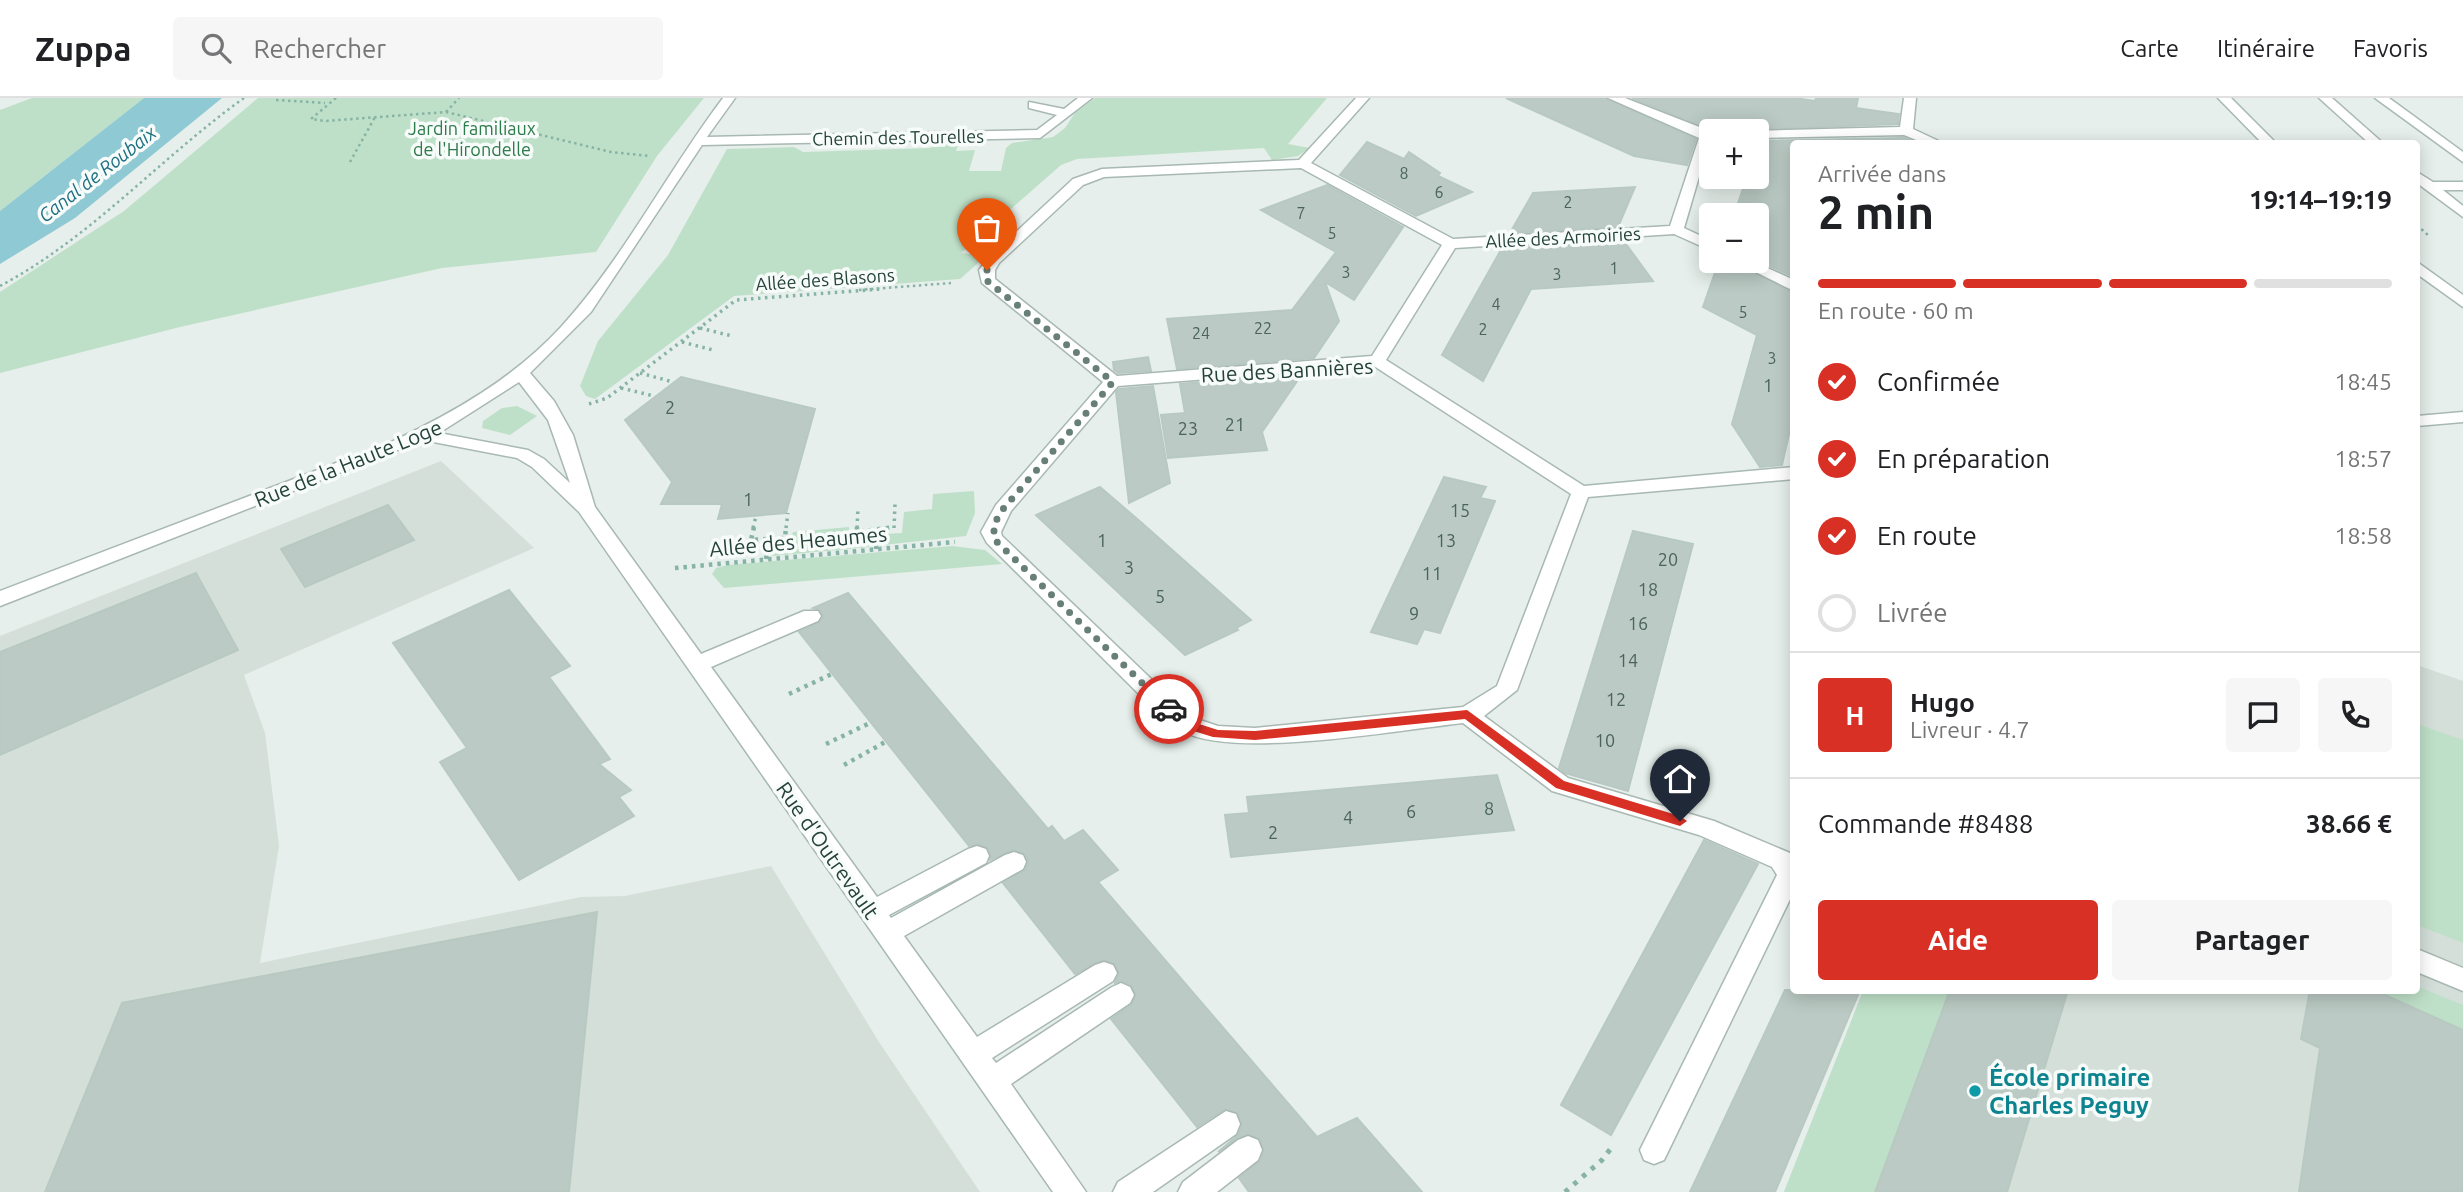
<!DOCTYPE html>
<html lang="fr">
<meta charset="utf-8">
<style>
:root{--surface:#fff;--page:#f6f6f6;--text:#202124;--muted:#757577;--line:#e0e0e0;--accent:#d93025}
body{margin:0;font-family:Ubuntu,sans-serif;background:var(--page);color:var(--text);height:100vh;display:flex;flex-direction:column;font-size:26px;white-space:nowrap}
*{box-sizing:border-box;margin:0}
p{font-size:23px;color:var(--muted)}
.icon{flex:none;width:38px;height:38px;fill:none;stroke:currentColor;stroke-width:2;stroke-linecap:round;stroke-linejoin:round}
.map{position:relative;flex:1;overflow:hidden}
.side{position:absolute;left:1790px;top:42px;width:630px;height:854px;display:flex;flex-direction:column;background:var(--surface);border-radius:7px;box-shadow:0 4px 18px #0003}
.side>*{flex:none}
.buttons{position:absolute;left:1699px;top:21px;display:grid;gap:14px}
.buttons a{display:grid;place-items:center;width:70px;height:70px;border-radius:7px;background:var(--surface);box-shadow:0 4px 18px #0003;font-size:35px}
.pin{position:absolute;display:grid;place-items:center;width:60px;height:60px;color:#fff;margin:-72px -30px;border-radius:50% 50% 50% 0;rotate:-45deg;box-shadow:0 0 7px #0007}
.pin .icon{rotate:45deg}
.courier{position:absolute;display:grid;place-items:center;width:70px;height:70px;margin:-35px;border:5px solid #d93025;border-radius:50%;background:#fff;color:#222;box-shadow:0 2px 9px #0007}
.overview em{font-style:normal;font-weight:700}
.overview div{display:flex;flex-direction:column-reverse}
.overview{display:flex;align-items:center;justify-content:space-between;height:119px;padding:0 28px}
h1{font-size:46px;font-weight:700;line-height:52px}
.bar{display:grid;grid-template-columns:repeat(4,1fr);gap:10px 7px;align-content:center;height:84px;padding:0 28px}
.bar i{height:9px;border-radius:5px;background:var(--line)}
.bar .on{background:var(--accent)}
.bar p{grid-column:span 4}
.line{display:flex;align-items:center;gap:18px;padding:0 28px;border-top:2px solid var(--line)}
.line div{flex:1}
.round{display:grid;place-items:center;flex:none;width:74px;height:74px;border-radius:7px;background:var(--page)}
ol{padding:0 28px;list-style:none}
li{display:flex;align-items:center;gap:21px;height:77px}
li p{margin-inline-start:auto}
li .icon{padding:7px;border-radius:50%;background:var(--accent);color:#fff;stroke-width:4}
li:last-child{color:var(--muted)}
li i{width:38px;height:38px;border:4px solid var(--line);border-radius:50%}
.cta{display:flex;gap:14px;margin-top:auto;padding:14px 28px}
.cta a{flex:1;height:80px;border-radius:7px;background:var(--accent);color:#fff;font-size:28px;font-weight:700;line-height:80px;text-align:center}
.cta a+a{background:var(--page);color:var(--text)}
header{display:flex;align-items:center;gap:42px;box-sizing:border-box;height:98px;padding:0 35px;background:var(--surface);border-bottom:2px solid var(--line)}
header strong{font-size:33px}
nav{display:flex;gap:38px;margin-inline-start:auto;font-size:24px}
.search{width:490px;height:63px;background:var(--page);display:flex;align-items:center;gap:18px;box-sizing:border-box;padding:0 24px;border-radius:7px;color:var(--muted);font-size:26px}
.map>svg:first-child{display:block}
.built{fill:#d4dfda}
.green{fill:#bfe0c8}
.water{fill:#8ec9d4}
.building{fill:#bbcac4;stroke:#b8c9c2;stroke-width:2}
.lines{fill:none;stroke-linecap:round;stroke-linejoin:round}
.minor-casing{stroke:#a8b8b2;stroke-width:3}
.path-far3{stroke:#86b3a5;stroke-width:2.5;stroke-dasharray:2.5 3.5;stroke-linecap:butt}
.path-far2{stroke:#86b3a5;stroke-width:3.5;stroke-dasharray:2.5 4.5;stroke-linecap:butt}
.path-far1{stroke:#86b3a5;stroke-width:4.5;stroke-dasharray:3.5 5;stroke-linecap:butt}
.path{stroke:#86b3a5;stroke-width:5;stroke-dasharray:4.5 7;stroke-linecap:butt}
.minor{fill:#fff;fill-rule:evenodd}
.route{fill:#d93025}
.done{stroke:#687f78;stroke-width:7;stroke-dasharray:0 12.6}
.culture-dot{fill:#0f9aa8;stroke:#f7fbf9;stroke-width:2.5}
.labels{text-anchor:middle;dominant-baseline:central;stroke-width:7;stroke-linejoin:round;paint-order:stroke}
.far-number-label{font-size:16px;fill:#4a645c}
.far-park-label{font-size:18px;fill:#2d7a4b;stroke:#f7fbf9}
.far-street-label{font-size:18px;fill:#24423a;stroke:#f7fbf9}
.number-label{font-size:18px;fill:#4a645c}
.far-water-label{font-size:19px;font-style:italic;fill:#1c6f80;stroke:#f7fbf9}
.street-label{font-size:21px;fill:#24423a;stroke:#f7fbf9}
.near-culture-label{font-size:24px;font-weight:bold;fill:#0d838f;stroke:#f7fbf9;text-anchor:start}
</style>
<header>
<strong>Zuppa</strong>
<div class="search"><svg class="icon" aria-label="search" viewBox="0 0 24 24"><circle cx="10" cy="10" r="6"/><path d="M15 15l6 6"/></svg>Rechercher</div>
<nav><a>Carte</a><a>Itinéraire</a><a>Favoris</a></nav>
</header>
<div class="map">
<svg width="2463" height="1094" viewBox="0 0 2463 1094">
<rect width="100%" height="100%" fill="#e6efeb"/>
<g class="built">
<path d="M441,363L534,450L244,577L265,635L279,748L260,865L581,799L625,798L771,768L879,944L980,1094H0V538Z"/>
<path d="M2417,567L2463,583V1094H1784L1863,893L2417,892Z"/>
</g>
<g class="green">
<path d="M32,0H144L0,113V12Z"/>
<path d="M258,0H704L657,58L596,154L442,170L180,229L0,275V194L124,113Z"/>
<path d="M1095,0H1327L1288,46L1310,50L1298,58L1272,62L1264,50L1077,61L1061,67L961,155L986,158L960,181L734,198L595,301L586,298L580,288L598,243L668,157L727,51L794,49L803,54L930,50L940,45L959,44L956,53L975,52L969,73H1001L1006,50L1012,45L1053,39L1065,30L1075,15Z"/>
<path d="M517,308L537,318L510,337L482,330L483,323L502,310Z"/>
<path d="M974,393L975,415L966,438L883,447L884,436L902,435L904,414L932,411L933,396Z"/>
<path d="M849,429V438L870,436L869,449L772,458L774,445L791,443L793,434Z"/>
<path d="M952,448L985,452L1002,466L724,490L712,476L716,470L728,467Z"/>
<path d="M2417,626L2463,642V845L2417,827Z"/>
<path d="M2417,888L2463,907V932L2374,893L2417,892Z"/>
<path d="M1863,893H1950L1875,1094H1784Z"/>
</g>
<path class="water" d="M144,0H222L75,120L0,166V113Z"/>
<g class="building">
<path d="M1506,0H1606L1696,41L1687,67L1634,58Z"/>
<path d="M1632,0H1794L1815,3L1816,0H1858L1856,10L1899,16L1898,26L1714,33Z"/>
<path d="M1904,40L1918,46H1794V179L1757,162V117H1734L1747,79H1757V43Z"/>
<path d="M1367,44L1404,61L1409,54L1440,75L1438,78L1472,94L1416,118L1340,77Z"/>
<path d="M1327,87L1403,129L1354,202L1325,184L1339,223L1314,260L1177,271L1167,221L1292,212L1336,154L1261,112Z"/>
<path d="M1635,89L1618,129L1510,135L1533,95Z"/>
<path d="M1623,142L1653,183L1531,191L1483,283L1442,257L1502,150Z"/>
<path d="M1719,163H1731L1794,195V314L1782,367L1760,369L1732,326L1757,237L1703,209Z"/>
<path d="M1148,259L1151,273L1118,275L1114,272L1113,264Z"/>
<path d="M1302,276L1262,334L1267,352L1168,360L1161,317L1185,315L1180,286Z"/>
<path d="M681,279L815,311L786,415L718,421L722,406H661L672,384L625,322Z"/>
<path d="M1153,288L1170,385L1129,405L1116,294L1119,291Z"/>
<path d="M1444,379L1486,389L1480,400L1495,403L1440,535L1424,531L1417,546L1371,534Z"/>
<path d="M1100,389L1143,426L1251,522L1236,530L1238,532L1185,557L1036,417Z"/>
<path d="M388,407L414,442L305,489L281,451Z"/>
<path d="M1633,433L1693,446L1628,693L1565,675L1559,670Z"/>
<path d="M196,475L238,552L0,657V554Z"/>
<path d="M509,492L570,568L549,579L610,661L599,666L631,692L619,699L634,718L519,782L440,664L467,650L393,545Z"/>
<path d="M848,495L1048,731L1052,728L1064,743L1083,732L1118,772L1098,784L1317,1039L1357,1020L1422,1094H1249L1239,1080L1260,1063L1264,1053L1260,1041L1247,1036L1218,1054L1238,1037L1242,1027L1238,1015L1225,1011L1197,1029L1111,921L1131,907L1136,898L1131,887L1122,883L1115,885L1119,876L1115,866L1103,862L1075,876L1003,785L1025,772L1028,765L1025,756L1013,752L990,762L991,757L987,749L978,746L969,748L799,534L819,525L823,519L820,512L813,510Z"/>
<path d="M1497,677L1514,732L1231,759L1225,717L1249,715L1247,699Z"/>
<path d="M1704,742L1758,766L1611,1037L1561,1007Z"/>
<path d="M597,814L569,1094H45L122,905Z"/>
<path d="M1785,892H1860L1775,1094H1690Z"/>
<path d="M1950,892H2068L2007,1094H1875Z"/>
<path d="M2310,892H2374L2463,932V1094H2299L2320,950L2301,941Z"/>
</g>
<g class="lines">
<g class="minor-casing">
<g id="minor">
<path d="M723,0H735L707,39L1037,32L1057,17L1029,10V4L1064,11L1078,0H1092L1040,40L702,47L591,214L530,275L554,303L573,337L595,409L701,556L804,513H818L821,518L818,523L711,569L877,799L968,751L977,748L986,751L989,758L986,765L889,817L891,820L1005,757L1014,754L1023,757L1026,764L1023,771L904,838L977,939L1095,867L1104,864L1113,867L1117,875L1113,883L992,960L996,965L1112,889L1121,885L1130,889L1134,897L1130,905L1011,986L1086,1094H1053L579,414L532,369L517,360L423,342L0,508V493L391,344C453,315 514,280 561,229C624,160 667,74 723,0ZM519,284L548,322L570,385L544,361L528,352L439,335Z"/>
<path d="M1356,0H1369L1311,65L1453,141L1670,128L1699,40L1608,0H1625L1712,34L1684,130L1712,143V153L1674,136L1455,150L1386,262L1584,388L1794,369V381L1588,399L1517,592L1484,618L1568,680L1714,723L1790,755L1794,763V793L1664,1062L1654,1066L1644,1062L1640,1052L1777,777L1772,769L1699,737L1552,693L1463,625C1399,632 1236,661 1184,634C1174,628 1164,618 1154,611L987,445L981,434L996,407L1103,284L982,185L979,172L989,159L1073,81L1102,71L1299,62ZM1301,70L1442,147L1372,258L1117,278L995,181V172L999,165L1083,87L1104,79ZM1374,268L1571,396L1497,588L1463,609L1255,630L1218,628L1200,622L1170,599L1002,438L1001,434L1011,413L1118,288Z"/>
<path d="M1904,0H1916L1913,31L1945,46H1926L1904,37L1757,40V33H1752L1900,29Z"/>
<path d="M2218,0H2231L2277,46H2263Z"/>
<path d="M2319,0H2332L2384,46H2370Z"/>
<path d="M2375,0H2389L2463,54V64Z"/>
<path d="M2417,74L2433,84H2463V92H2443L2463,108V119L2417,85Z"/>
<path d="M1733,163H1752L1794,182V193Z"/>
<path d="M2417,164L2463,197V209L2417,176Z"/>
<path d="M2463,314V324L2417,328V318Z"/>
<path d="M2417,851L2463,870V893L2417,874Z"/>
<path d="M1226,1013L1236,1016L1240,1026L1236,1036L1153,1094H1113L1118,1084Z"/>
<path d="M1248,1038L1258,1042L1262,1052L1258,1062L1217,1094H1178L1183,1084L1238,1042Z"/>
</g>
</g>
<g class="path-far3">
<path d="M336,0L311,21L325,23L446,14L611,54L649,58"/>
<path d="M276,2L325,5"/>
<path d="M446,14L459,0"/>
<path d="M350,64L375,19"/>
<path d="M2417,127L2429,138"/>
<path d="M0,188C92,139 160,60 244,0"/>
<path d="M859,192L951,185"/>
</g>
<g class="path-far2">
<path d="M700,230L732,238"/>
<path d="M682,244L713,252"/>
<path d="M640,275L673,284"/>
<path d="M621,290L654,298"/>
<path d="M589,306L607,300L736,202L881,191"/>
<path d="M753,430L756,418"/>
<path d="M786,430L788,415"/>
<path d="M857,430L858,410"/>
<path d="M894,430L895,406"/>
</g>
<g class="path-far1">
<path d="M754,429L751,442L785,440L786,429"/>
<path d="M857,429V434L894,429"/>
<path d="M876,451L877,433"/>
<path d="M766,461L769,441"/>
<path d="M675,470L955,444"/>
<path d="M789,596L834,575"/>
<path d="M826,646L872,624"/>
<path d="M844,667L887,643"/>
</g>
<path class="path" d="M1565,1094L1602,1062L1612,1049"/>
<use href="#minor" class="minor"/>
</g>
<path class="route" d="M1169,607L1196,625L1218,632L1255,633L1467,612L1564,683L1680,718L1687,723L1680,728L1556,690L1465,621L1255,642L1213,639L1187,631L1165,614L1163,611Z"/>
<g class="lines">
<path class="done" d="M987,172L986,182L1113,284L1003,411L994,426V441L1169,611"/>
</g>
<circle class="culture-dot" cx="1975" cy="993" r="7"/>
<g class="labels">
<g class="far-number-label">
<text x="1404" y="75">8</text>
<text x="1439" y="94">6</text>
<text x="1568" y="104">2</text>
<text x="1301" y="115">7</text>
<text x="1332" y="135">5</text>
<text x="1614" y="170">1</text>
<text x="1346" y="174">3</text>
<text x="1557" y="176">3</text>
<text x="1496" y="206">4</text>
<text x="1743" y="214">5</text>
<text x="1263" y="230">22</text>
<text x="1483" y="231">2</text>
<text x="1201" y="235">24</text>
<text x="1772" y="260">3</text>
</g>
<g class="far-park-label">
<text x="472" y="30">Jardin familiaux<tspan x="472" dy="21">de l'Hirondelle</tspan></text>
</g>
<g class="far-street-label">
<text transform="translate(898 39) rotate(-1)">Chemin des Tourelles</text>
<text transform="translate(1563 139) rotate(-3)">Allée des Armoiries</text>
<text transform="translate(825 181) rotate(-4)">Allée des Blasons</text>
</g>
<g class="number-label">
<text x="1768" y="287">1</text>
<text x="670" y="309">2</text>
<text x="1235" y="326">21</text>
<text x="1188" y="330">23</text>
<text x="748" y="401">1</text>
<text x="1460" y="412">15</text>
<text x="1102" y="442">1</text>
<text x="1446" y="442">13</text>
<text x="1668" y="461">20</text>
<text x="1129" y="469">3</text>
<text x="1432" y="475">11</text>
<text x="1648" y="491">18</text>
<text x="1160" y="498">5</text>
<text x="1414" y="515">9</text>
<text x="1638" y="525">16</text>
<text x="1628" y="562">14</text>
<text x="1616" y="601">12</text>
<text x="1605" y="642">10</text>
<text x="1489" y="710">8</text>
<text x="1411" y="713">6</text>
<text x="1348" y="719">4</text>
<text x="1273" y="734">2</text>
</g>
<g class="far-water-label">
<text transform="translate(97 76) rotate(-38)">Canal de Roubaix</text>
</g>
<g class="street-label">
<text transform="translate(1287 272) rotate(-3)">Rue des Bannières</text>
<text transform="translate(348 365) rotate(-22)">Rue de la Haute Loge</text>
<text transform="translate(798 443) rotate(-5)">Allée des Heaumes</text>
<text transform="translate(828 752) rotate(55)">Rue d'Outrevault</text>
</g>
<g class="near-culture-label">
<text x="1989" y="979">École primaire<tspan x="1989" dy="28">Charles Peguy</tspan></text>
</g>
</g>
</svg>
<div class="buttons">
<a>+</a>
<a>−</a>
</div>
<div class="pin" style="left:987px;top:172px;background:#ea580c"><svg class="icon" aria-label="bag" viewBox="0 0 24 24"><path d="M5 8h14l-1 12H6zM9 8a3 3 0 0 1 6 0"/></svg></div>
<div class="pin" style="left:1680px;top:723px;background:#1f2937"><svg class="icon" aria-label="home" viewBox="0 0 24 24"><path d="M3 11l9-7 9 7M6 9v11h12V9"/></svg></div>
<div class="courier" style="left:1169px;top:611px"><svg class="icon" aria-label="car" viewBox="0 0 24 24"><path d="M5 17H2v-5l4-1 3-4h7l3 4 3 1v5h-3M9 17h6M6 11h13"/><circle cx="7" cy="17" r="2"/><circle cx="17" cy="17" r="2"/></svg></div>
<section class="side">
<div class="overview"><div><h1>2 min</h1><p>Arrivée dans</p></div><em>19:14–19:19</em></div>
<div class="bar"><i class="on"></i><i class="on"></i><i class="on"></i><i></i><p>En route · 60 m</p></div>
<ol>
<li><svg class="icon" aria-label="check" viewBox="0 0 24 24"><path d="M5 12l5 5 9-10"/></svg>Confirmée<p>18:45</p></li>
<li><svg class="icon" aria-label="check" viewBox="0 0 24 24"><path d="M5 12l5 5 9-10"/></svg>En préparation<p>18:57</p></li>
<li><svg class="icon" aria-label="check" viewBox="0 0 24 24"><path d="M5 12l5 5 9-10"/></svg>En route<p>18:58</p></li>
<li><i></i>Livrée</li>
</ol>
<div class="line" style="height:126px"><b class="round" style="background:var(--accent);color:#fff">H</b><div><b>Hugo</b><p>Livreur · 4.7</p></div><a class="round"><svg class="icon" aria-label="chat" viewBox="0 0 24 24"><path d="M4 5h16v11H9l-5 4z"/></svg></a><a class="round"><svg class="icon" aria-label="phone" viewBox="0 0 24 24"><path d="M5 4h4l2 5-3 2q2 4 5 5l2-3 5 2v4C11 20 4 13 5 4z"/></svg></a></div>
<div class="line" style="height:91px"><div>Commande #8488</div><b>38.66 €</b></div>
<div class="cta"><a>Aide</a><a>Partager</a></div>
</section>
</div>
